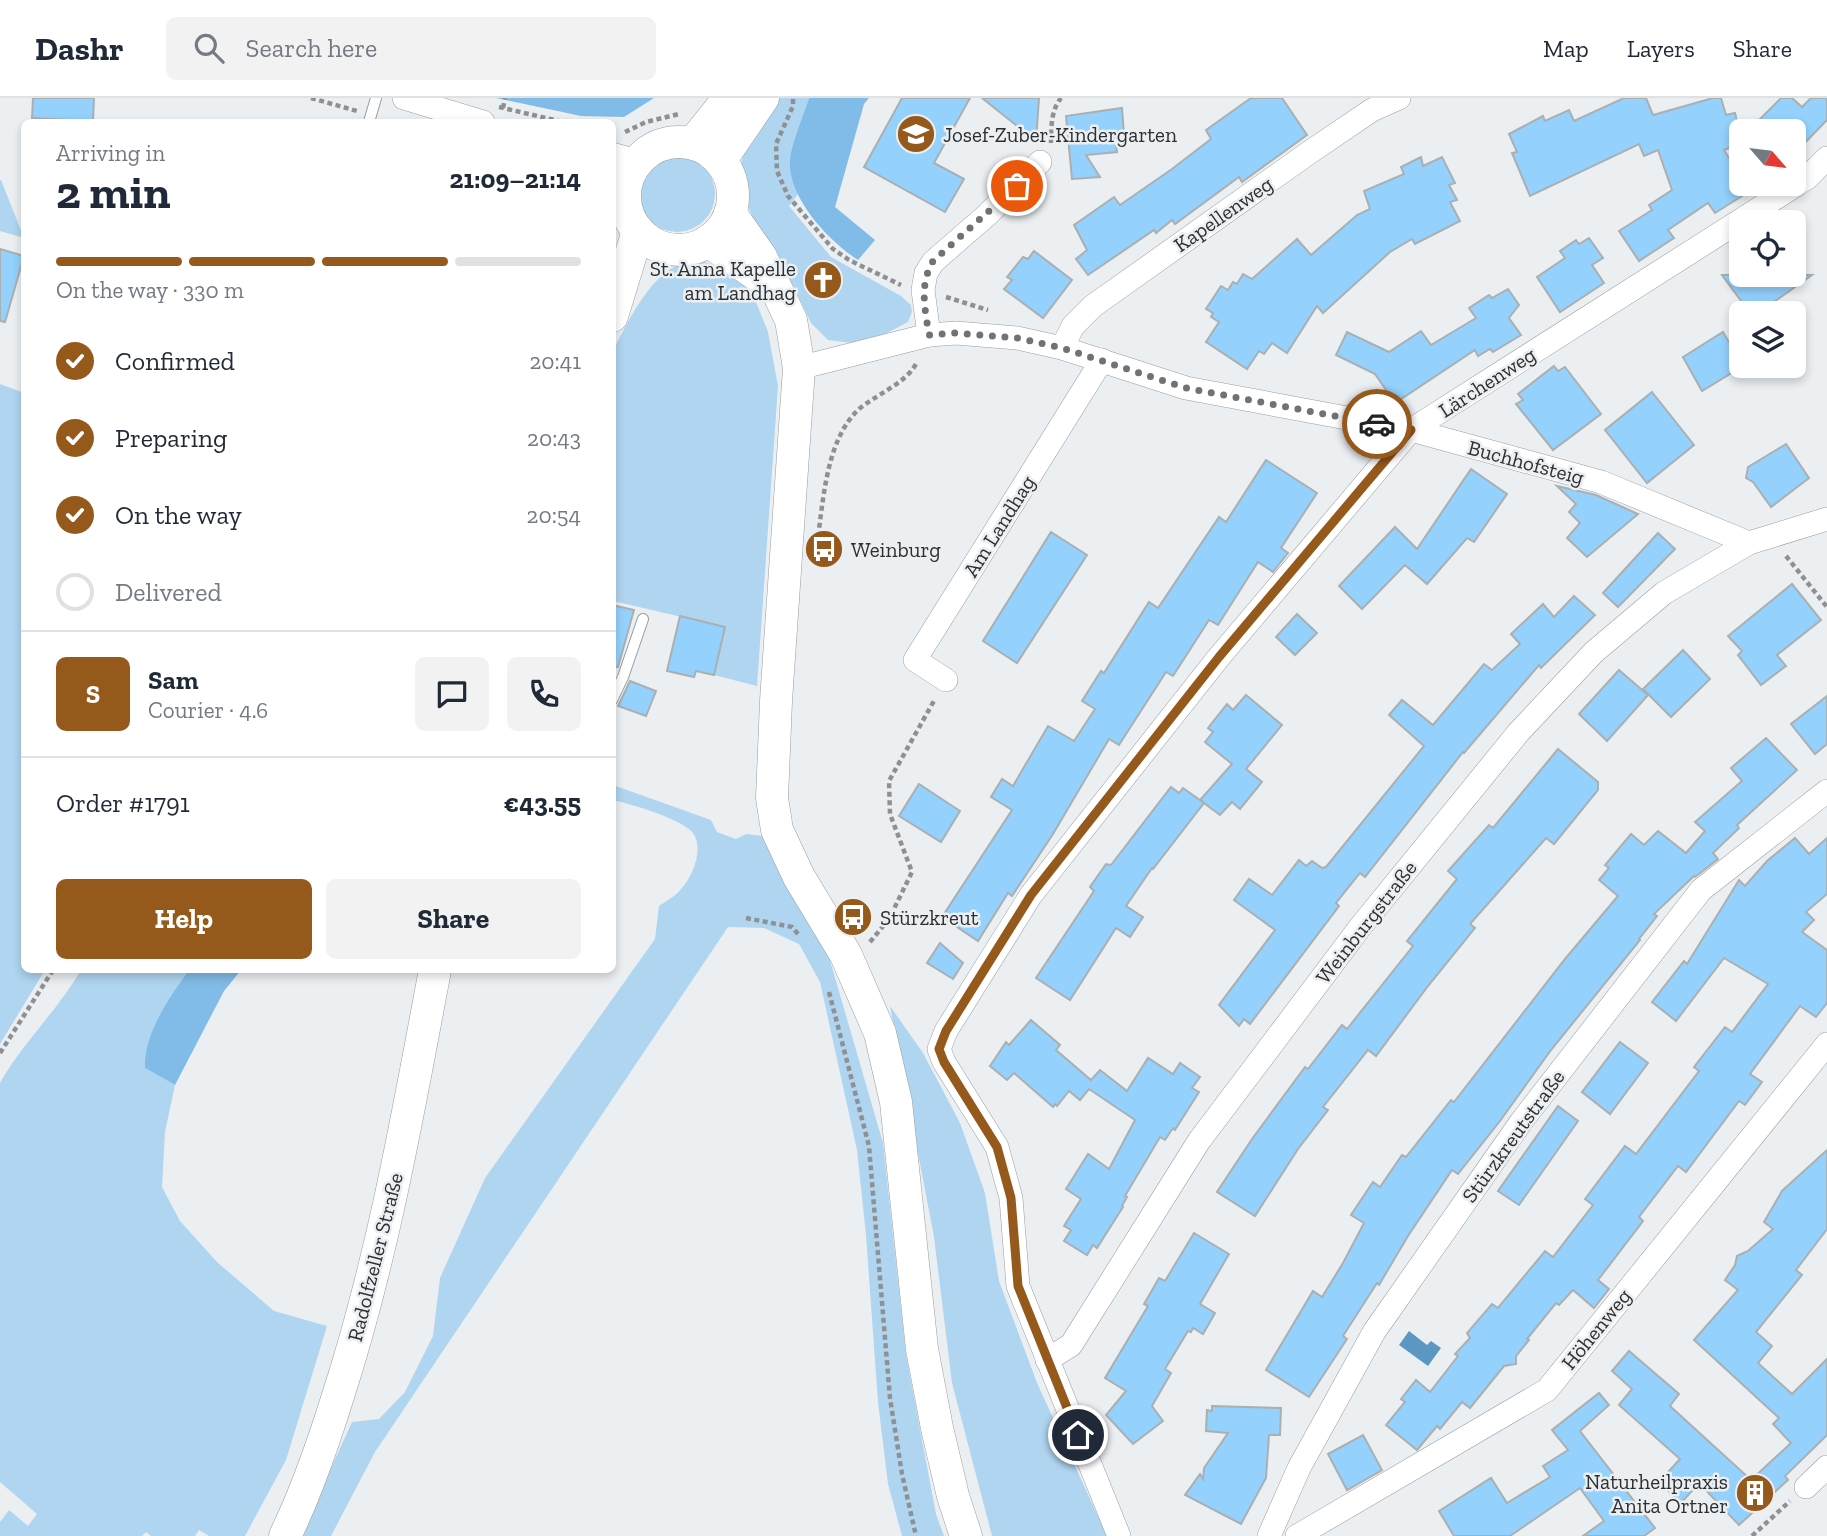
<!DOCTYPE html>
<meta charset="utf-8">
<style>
:root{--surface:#fff;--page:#f2f2f3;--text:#1f2937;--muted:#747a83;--line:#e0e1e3;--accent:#96591c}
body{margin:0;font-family:"Zilla Slab",serif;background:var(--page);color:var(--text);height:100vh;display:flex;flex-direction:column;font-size:26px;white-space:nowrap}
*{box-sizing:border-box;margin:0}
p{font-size:23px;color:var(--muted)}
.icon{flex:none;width:38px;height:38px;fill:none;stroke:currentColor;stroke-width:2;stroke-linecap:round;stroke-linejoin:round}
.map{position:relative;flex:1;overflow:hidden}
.panel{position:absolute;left:21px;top:21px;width:595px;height:854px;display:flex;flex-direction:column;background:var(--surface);border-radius:10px;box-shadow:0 4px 10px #0003}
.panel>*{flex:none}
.needle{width:46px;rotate:118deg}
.controls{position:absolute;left:1729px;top:21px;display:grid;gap:14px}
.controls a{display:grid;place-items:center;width:77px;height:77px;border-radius:10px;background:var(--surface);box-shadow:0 4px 10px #0003;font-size:35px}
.pin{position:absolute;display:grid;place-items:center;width:60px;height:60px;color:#fff;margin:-30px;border:4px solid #fff;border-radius:50%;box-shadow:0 2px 7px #0007}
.courier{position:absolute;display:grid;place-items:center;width:70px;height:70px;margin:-35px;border:5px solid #96591c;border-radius:50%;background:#fff;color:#222;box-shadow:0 2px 9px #0007}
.head em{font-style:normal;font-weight:800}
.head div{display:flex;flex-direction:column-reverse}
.head{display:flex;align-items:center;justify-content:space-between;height:119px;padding:0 35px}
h1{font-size:46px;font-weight:800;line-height:52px}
.bar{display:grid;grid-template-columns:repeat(4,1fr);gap:10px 7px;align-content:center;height:84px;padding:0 35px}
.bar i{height:9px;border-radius:5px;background:var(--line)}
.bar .current{background:var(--accent)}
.bar p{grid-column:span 4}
.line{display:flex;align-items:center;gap:18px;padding:0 35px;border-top:2px solid var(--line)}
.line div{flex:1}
.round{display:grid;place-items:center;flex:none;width:74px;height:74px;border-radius:10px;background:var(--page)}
ol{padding:0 35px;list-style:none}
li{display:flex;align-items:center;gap:21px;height:77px}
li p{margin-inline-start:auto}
li .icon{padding:7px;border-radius:50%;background:var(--accent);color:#fff;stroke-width:4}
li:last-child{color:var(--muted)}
li i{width:38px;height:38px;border:4px solid var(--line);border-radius:50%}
.primary-button{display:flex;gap:14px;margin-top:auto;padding:14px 35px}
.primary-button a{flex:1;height:80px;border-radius:10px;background:var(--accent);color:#fff;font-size:28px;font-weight:800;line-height:80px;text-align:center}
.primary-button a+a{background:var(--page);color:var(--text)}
header{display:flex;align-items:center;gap:42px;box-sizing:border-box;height:98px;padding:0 35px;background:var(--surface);border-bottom:2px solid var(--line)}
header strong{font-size:33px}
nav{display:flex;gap:38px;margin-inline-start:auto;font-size:24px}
.search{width:490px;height:63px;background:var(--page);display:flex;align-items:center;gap:18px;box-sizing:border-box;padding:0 24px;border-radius:10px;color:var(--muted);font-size:26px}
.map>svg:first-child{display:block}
.green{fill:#b0d5f0}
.forest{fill:#80bce7}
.water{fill:#5c97c1}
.building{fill:#94d1fd;stroke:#aaafb2;stroke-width:2}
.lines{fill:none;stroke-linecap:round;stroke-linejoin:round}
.lane-casing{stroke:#999da0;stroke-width:12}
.street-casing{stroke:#999da0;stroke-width:24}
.secondary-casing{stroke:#999da0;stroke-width:33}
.path{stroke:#8e9093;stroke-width:4.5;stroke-dasharray:5 3.5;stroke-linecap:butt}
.lane{stroke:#fff;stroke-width:10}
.street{stroke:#fff;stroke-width:23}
.secondary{stroke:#fff;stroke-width:32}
.done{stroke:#707275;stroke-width:7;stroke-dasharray:0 12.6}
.route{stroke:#96591c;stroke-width:9}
.labels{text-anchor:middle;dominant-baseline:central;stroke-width:5;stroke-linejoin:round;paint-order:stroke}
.poi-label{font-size:21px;fill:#2e2f31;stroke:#ebeff2;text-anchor:start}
.street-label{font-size:21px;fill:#2e2f31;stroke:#ebeff2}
</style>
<header>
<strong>Dashr</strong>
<div class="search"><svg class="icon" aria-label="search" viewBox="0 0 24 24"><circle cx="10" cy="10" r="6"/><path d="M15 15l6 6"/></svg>Search here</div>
<nav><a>Map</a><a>Layers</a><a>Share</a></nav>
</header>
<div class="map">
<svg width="1827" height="1438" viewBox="0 0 1827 1438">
<rect width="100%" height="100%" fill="#ebeff2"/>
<g class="green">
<path d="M774,0H809L790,63L798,96L789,108L831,159L901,198L911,207L912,214L908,224L885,236L852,245L828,242L811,225L779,159L755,124L748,108L741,68L744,50Z"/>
<circle cx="677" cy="96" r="38"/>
<path d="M0,82H1L24,140L0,133Z"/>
<path d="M703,163L731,174L752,194L768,234L778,288L757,588L714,577L725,529L613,503L612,255C626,227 648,181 676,168C684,164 694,164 703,163Z"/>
<path d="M0,286L24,295V872H45L0,946Z"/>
<path d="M613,687L711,722L717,734L736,741L746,736L762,738L829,859L883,1045L906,1257L936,1416L944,1438H902L888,1386L878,1304L866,1137L857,1052L820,884L799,846L764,830L728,829L375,1354L331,1438H300L352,1324L379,1321L405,1294L433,1238L440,1180L485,1080L655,841L659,808C666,803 676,798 681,791C693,779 704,750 693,735C682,721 631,706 613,702Z"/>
<path d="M81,872H189C170,898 143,936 145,970L175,987L165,1034L162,1089L180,1123L217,1164L274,1213L327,1228L286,1362L245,1438H209L199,1432L195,1438H151L146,1434L142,1438H0V1424L9,1412L28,1428L37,1416L0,1384V985C23,944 58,912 81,872Z"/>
<path d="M890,908L923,955L960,1025L985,1095L999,1183L1037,1285L1107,1438H992L952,1285L934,1139Z"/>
</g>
<g class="forest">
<path d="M496,0H654L624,19L581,18Z"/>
<path d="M809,0H869L864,6L835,109L875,142L858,162C829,143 788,100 790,63C791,47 804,16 809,0Z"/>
<path d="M189,872H241L224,893L175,987L145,970C143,936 170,898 189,872Z"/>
</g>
<path class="water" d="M1409,1233L1427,1247L1431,1243L1441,1250L1428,1268L1399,1247Z"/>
<g class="building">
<path d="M33,0H94L93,24H66V22L32,20Z"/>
<path d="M902,0H970L934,65L964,81L945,114L864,69Z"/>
<path d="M982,0H1039L1036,43Z"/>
<path d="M1251,0H1282L1307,37L1242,84L1239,79L1175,126L1172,122L1156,135L1154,132L1088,177L1076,161L1087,152L1074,127L1114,99L1120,107L1172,71L1211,41L1206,32Z"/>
<path d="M1624,0H1646L1653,17L1713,0H1721L1726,17L1735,15L1741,39V46L1724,52L1741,79V86H1746L1750,93L1715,115L1708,105L1668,132L1674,140L1639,163L1619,133L1652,112L1649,107L1672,92L1658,52L1644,58L1639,46L1530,98L1512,55L1517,54L1509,36L1543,18L1545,23L1569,12L1574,23Z"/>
<path d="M1781,0H1792L1802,9L1811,0H1827V22L1794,56V33H1748Z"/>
<path d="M1122,10L1124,36L1115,37L1117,54L1086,57L1100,79L1072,81L1066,18Z"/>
<path d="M1421,59L1423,68L1442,59L1455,85L1449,87L1457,102L1450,104L1460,123L1415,146L1412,141L1390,154L1323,215L1317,208L1287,255L1272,245L1264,256L1259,253L1247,271L1206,244L1219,224L1211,219L1213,215L1206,211L1221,188L1228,192L1233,184L1237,186L1243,176L1252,181L1297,141L1311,157L1357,117L1370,111L1364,93L1404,76L1401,69Z"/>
<path d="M1589,140L1603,160L1592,167L1604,185L1560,214L1537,179L1565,160L1560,153L1576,142L1579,146Z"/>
<path d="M0,151L24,158L5,224L0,223Z"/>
<path d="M1034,153L1072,182L1043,220L1004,191L1012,182L1007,179L1023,159L1028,161Z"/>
<path d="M1722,177H1812L1758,215H1750Z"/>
<path d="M1508,191L1519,207L1509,220L1521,237L1493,254L1490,251L1478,258L1475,252L1395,305L1375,276L1336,257L1347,234L1389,254L1421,233L1431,247L1476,220L1469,210L1489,197L1492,200Z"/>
<path d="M1723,234L1743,268L1702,293L1683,259Z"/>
<path d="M1554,268L1558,273L1565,269L1601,316L1553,352L1516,306L1523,302L1518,296Z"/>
<path d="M1652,294L1694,347L1647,385L1605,332Z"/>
<path d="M1786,346L1809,380L1771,409L1753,384L1746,380L1748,369Z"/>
<path d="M1266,362L1317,395L1281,450L1288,455L1273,474L1258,464L1218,527L1209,522L1173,578L1166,574L1119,647L1109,641L1053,736L1012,798L1008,795L978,843L942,819L1012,712L991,699L1002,681L1013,688L1048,628L1074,643L1095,611L1082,603L1101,573L1104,575L1149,504L1158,510L1219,419L1226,424Z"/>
<path d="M1471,371L1507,396L1474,444L1467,440L1427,486L1405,467L1362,511L1339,488L1395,429L1417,451Z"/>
<path d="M1557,388L1596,397L1638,416L1587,459L1567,440L1580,425L1569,414L1576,406Z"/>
<path d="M1051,434L1087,457L1017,565L983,543Z"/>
<path d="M1658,435L1675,451L1618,509L1603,495Z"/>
<path d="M1792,486L1821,522L1777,557L1786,568L1761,587L1738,557L1742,553L1728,538Z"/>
<path d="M1574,498L1595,517L1541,570L1539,567L1464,655L1463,654L1365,779L1360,775L1336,805L1339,808L1250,926L1244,921L1239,928L1219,907L1275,832L1234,802L1249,781L1272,797L1299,762L1306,768L1312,763L1322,770L1326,769L1424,648L1389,617L1402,602L1433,627L1484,566L1492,572L1520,546L1511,536L1543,506L1554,519Z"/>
<path d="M612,507L634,512L618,569L612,568Z"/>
<path d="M1297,516L1317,535L1295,557L1276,539Z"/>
<path d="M680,518L725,529L714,577L696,573L694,579L667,573Z"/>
<path d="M1683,552L1710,581L1671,619L1643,591Z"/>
<path d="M1619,572L1648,597L1607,643L1579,616Z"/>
<path d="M630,583L656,593L646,618L618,608Z"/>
<path d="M1246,597L1282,627L1246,671L1262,684L1240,711L1232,704L1220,717L1200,702L1232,666L1205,644L1213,634L1208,630L1227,606L1233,612Z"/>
<path d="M1827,598V646L1815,656L1791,626Z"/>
<path d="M1766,640L1797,672L1737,727L1739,730L1713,755L1718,761L1695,779L1694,778L1654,816L1657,818L1639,841L1640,842L1551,952L1500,1023L1458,1076L1452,1072L1408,1138L1379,1187L1377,1185L1343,1238L1347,1241L1309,1299L1266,1272L1313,1193L1322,1199L1343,1165L1364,1125L1351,1117L1373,1084L1380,1089L1402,1057L1406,1059L1451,1002L1454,1004L1565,861L1618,798L1599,782L1609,770L1605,767L1631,736L1644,747L1658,733L1686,755L1705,733L1695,724L1742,683L1731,670Z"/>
<path d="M1558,651L1598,684V692L1554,746L1546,740L1470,826L1475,830L1428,888L1376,958L1368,952L1323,1009L1328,1012L1298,1051L1255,1118L1217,1094L1252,1041L1305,969L1308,971L1342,927L1347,931L1413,848L1407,843L1457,781L1448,773L1489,727L1493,730Z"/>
<path d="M919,686L960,713L941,744L899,718Z"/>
<path d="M1171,689L1179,695L1183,690L1204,705L1153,771L1152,770L1126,808L1143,819L1130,839L1116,830L1070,902L1036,880L1094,793L1090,789L1106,766L1111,767Z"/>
<path d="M1795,740L1809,756L1827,740V796L1806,814L1814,822L1802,834L1827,852V905L1816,919L1800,908L1750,976L1762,984L1745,1007L1739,1003L1686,1074L1678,1068L1639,1119L1643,1123L1598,1182L1609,1191L1594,1210L1573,1192L1559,1207L1556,1205L1527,1241L1529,1242L1516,1258V1266L1504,1268L1470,1310L1462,1304L1440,1331L1437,1328L1417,1352L1386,1327L1405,1304L1401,1301L1416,1282L1430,1294L1458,1258L1455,1256L1470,1240L1467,1235L1492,1206L1498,1210L1545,1153L1553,1159L1593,1107L1585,1101L1625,1048L1636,1056L1699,973L1694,969L1725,929L1732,934L1768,886L1724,860L1676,923L1652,904L1684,863L1687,866L1739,782L1745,788L1767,763Z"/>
<path d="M940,845L963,865L953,881L927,865Z"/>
<path d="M1031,922L1060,947L1056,952L1091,982L1100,972L1127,993L1148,960L1173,976L1180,965L1200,979L1192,990L1199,994L1175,1032L1173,1030L1165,1042L1160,1039L1125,1098L1127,1099L1122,1108L1123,1109L1097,1150L1093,1147L1087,1157L1064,1143L1071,1132L1064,1128L1081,1101L1066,1091L1088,1056L1109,1071L1135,1022L1089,991L1080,1002L1069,993L1057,1008L1055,1006L1053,1009L1014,975L1007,982L990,968L1006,944L1009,947Z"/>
<path d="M1620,944L1648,965L1610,1016L1582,994Z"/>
<path d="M1558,1008L1578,1023L1519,1107L1498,1093Z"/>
<path d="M1827,1052V1131L1796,1172L1802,1177L1756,1234L1772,1248L1758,1265L1792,1296L1827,1261V1337L1785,1378L1788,1382L1739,1427L1699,1385L1681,1405L1659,1384L1680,1361L1619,1307L1632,1291L1612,1273L1629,1253L1679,1296L1670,1308L1751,1382L1791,1345L1773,1326L1779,1320L1694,1242L1738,1192L1725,1182L1735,1167L1737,1158L1748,1153L1773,1131L1764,1124L1782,1093Z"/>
<path d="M1194,1135L1229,1156L1200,1206L1215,1215L1203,1236L1193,1230L1191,1234L1188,1233L1165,1271L1171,1275L1152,1308L1163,1323L1133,1346L1106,1317L1126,1293L1105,1280L1148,1208L1144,1206L1159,1180L1165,1183Z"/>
<path d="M1599,1295L1609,1307L1580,1333L1655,1430L1644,1438H1583L1604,1423L1580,1390L1510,1438H1454L1439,1413L1491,1380L1507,1405L1550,1379L1543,1368L1568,1352L1552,1332Z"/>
<path d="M1212,1308L1281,1310L1280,1337H1269L1266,1380L1241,1426L1185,1397L1200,1376L1203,1381L1204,1370L1228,1335L1206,1333L1207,1312L1212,1313Z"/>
<path d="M1363,1337L1382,1372L1347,1392L1328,1356Z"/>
</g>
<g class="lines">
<g class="lane-casing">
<g id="lane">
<path d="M369,24L376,0"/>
<path d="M612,602L623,579L643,521"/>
</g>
</g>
<g class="street-casing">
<g id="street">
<path d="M404,0L483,24"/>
<path d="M612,56L637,63"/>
<path d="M612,91L625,98"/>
<path d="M929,237L923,192L926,175L933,164L987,117L1040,64"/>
<path d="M1062,250L1073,228L1093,208L1310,54L1372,12L1399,0"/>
<path d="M799,270L929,237L956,235L1017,240L1062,250L1186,290L1411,332L1601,384L1749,445L1827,421"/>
<path d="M946,582L915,562L1102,262"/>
<path d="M1047,1262L1071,1247L1199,1043L1361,828L1518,635L1594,554L1664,495L1749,445"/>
<path d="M1806,1389L1827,1369"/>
<path d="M1119,1438L1018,1188L1011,1100L997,1049L944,964L939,951L946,933L1031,797L1219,559L1411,332L1807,80L1827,60"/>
<path d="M1269,1438L1299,1370L1374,1234L1521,1024L1701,792L1827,693"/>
<path d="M1297,1438L1547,1292L1827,946"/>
</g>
</g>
<g class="secondary-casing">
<g id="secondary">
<circle cx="679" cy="98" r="54"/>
<path d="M693,45L729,0"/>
<path d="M720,63L763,0"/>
<path d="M730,115L761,159L791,222L799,270L776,603L772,700L777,732L799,779L846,857L880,935L896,1004L922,1251L937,1330L953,1398L966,1438"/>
<path d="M708,143L773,188"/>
<path d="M612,218L638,133"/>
<path d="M285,1438C307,1393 323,1346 338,1298C383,1159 408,1015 435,872"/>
</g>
</g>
<g class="path">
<path d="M311,0L357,13"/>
<path d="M793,1V8L776,46L777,73L788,98L833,151L849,162L901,187"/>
<path d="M499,9L563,24"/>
<path d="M503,10L505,0"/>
<path d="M625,34L646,24L679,16"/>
<path d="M1051,45C1051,30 1051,12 1061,0"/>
<path d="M946,199L988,212"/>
<path d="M818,438C824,397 827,341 859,311C877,296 907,285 917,264"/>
<path d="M1786,458L1827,509"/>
<path d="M746,820L792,829L798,836"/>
<path d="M870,844L889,821L912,774L890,716L889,683L935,601"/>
<path d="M829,894L869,1048L890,1300L902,1376L916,1438"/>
<path d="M0,955L53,872"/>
<path d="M1752,1438L1790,1403"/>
</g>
<use href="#lane" class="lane"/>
<use href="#street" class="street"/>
<use href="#secondary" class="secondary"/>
</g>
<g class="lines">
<path class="done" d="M1017,88L933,163C919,187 925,211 929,237L956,235L1017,240L1062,250L1186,290L1377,326"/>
<path class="route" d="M1078,1337L1018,1188L1011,1100L997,1049L944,964L939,951L946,933L1031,797L1219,559L1411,332L1377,326"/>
</g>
<defs>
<g id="school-disc" transform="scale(2.0125)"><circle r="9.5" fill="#96591c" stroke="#ebeff2"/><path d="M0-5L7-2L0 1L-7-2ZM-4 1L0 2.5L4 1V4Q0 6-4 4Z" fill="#fff"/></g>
<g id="church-disc" transform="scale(2.0125)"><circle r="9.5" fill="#96591c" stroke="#ebeff2"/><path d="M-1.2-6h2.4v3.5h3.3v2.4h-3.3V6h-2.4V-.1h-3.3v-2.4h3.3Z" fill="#fff"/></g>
<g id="bus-disc" transform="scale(2.0125)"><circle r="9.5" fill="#96591c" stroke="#ebeff2"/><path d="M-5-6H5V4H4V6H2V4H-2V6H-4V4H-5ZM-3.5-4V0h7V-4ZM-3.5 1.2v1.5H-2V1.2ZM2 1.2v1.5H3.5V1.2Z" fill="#fff"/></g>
<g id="building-disc" transform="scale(2.0125)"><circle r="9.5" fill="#96591c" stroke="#ebeff2"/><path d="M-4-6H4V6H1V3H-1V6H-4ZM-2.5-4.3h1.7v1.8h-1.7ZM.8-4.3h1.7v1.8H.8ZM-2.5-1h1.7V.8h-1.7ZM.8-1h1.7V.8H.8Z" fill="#fff"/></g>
</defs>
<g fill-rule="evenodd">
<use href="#school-disc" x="916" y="36"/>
<use href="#church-disc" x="823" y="182"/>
<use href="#bus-disc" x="824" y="451"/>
<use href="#bus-disc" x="853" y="819"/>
<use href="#building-disc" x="1755" y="1395"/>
</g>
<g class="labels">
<g class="poi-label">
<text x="943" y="36">Josef-Zuber-Kindergarten</text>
<text x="796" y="170" text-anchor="end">St. Anna Kapelle<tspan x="796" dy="24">am Landhag</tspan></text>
<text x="851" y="451">Weinburg</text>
<text x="880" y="819">Stürzkreut</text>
<text x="1728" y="1383" text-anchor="end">Naturheilpraxis<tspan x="1728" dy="24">Anita Ortner</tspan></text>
</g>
<g class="street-label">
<text transform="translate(1223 116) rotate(-35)">Kapellenweg</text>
<text transform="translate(1487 284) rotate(-33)">Lärchenweg</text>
<text transform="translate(1526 364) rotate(15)">Buchhofsteig</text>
<text transform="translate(999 428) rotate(-58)">Am Landhag</text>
<text transform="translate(1366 824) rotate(-52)">Weinburgstraße</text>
<text transform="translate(1513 1038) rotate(-54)">Stürzkreutstraße</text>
<text transform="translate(375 1159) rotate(-76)">Radolfzeller Straße</text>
<text transform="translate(1596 1231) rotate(-51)">Höhenweg</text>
</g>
</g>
</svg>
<div class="controls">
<a><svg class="needle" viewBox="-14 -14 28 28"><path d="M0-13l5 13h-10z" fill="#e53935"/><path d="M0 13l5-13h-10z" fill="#747a83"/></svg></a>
<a><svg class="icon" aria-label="locate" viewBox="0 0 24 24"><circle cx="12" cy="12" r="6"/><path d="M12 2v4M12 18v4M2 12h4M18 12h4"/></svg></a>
<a><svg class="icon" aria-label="layers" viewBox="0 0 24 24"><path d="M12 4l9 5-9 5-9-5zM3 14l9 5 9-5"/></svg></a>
</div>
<div class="pin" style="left:1017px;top:88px;background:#ea580c"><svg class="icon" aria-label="bag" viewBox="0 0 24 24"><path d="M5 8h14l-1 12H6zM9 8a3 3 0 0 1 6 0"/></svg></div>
<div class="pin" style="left:1078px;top:1337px;background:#1f2937"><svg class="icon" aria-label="home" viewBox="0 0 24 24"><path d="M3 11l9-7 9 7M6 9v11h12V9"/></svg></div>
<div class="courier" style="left:1377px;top:326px"><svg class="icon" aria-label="car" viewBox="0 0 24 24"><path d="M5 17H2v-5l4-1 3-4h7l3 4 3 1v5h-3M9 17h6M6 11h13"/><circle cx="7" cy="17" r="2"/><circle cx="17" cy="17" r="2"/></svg></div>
<section class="panel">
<div class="head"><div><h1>2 min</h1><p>Arriving in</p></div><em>21:09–21:14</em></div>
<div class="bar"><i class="current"></i><i class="current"></i><i class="current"></i><i></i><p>On the way · 330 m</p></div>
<ol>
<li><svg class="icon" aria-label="check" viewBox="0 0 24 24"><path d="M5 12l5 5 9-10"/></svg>Confirmed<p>20:41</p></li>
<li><svg class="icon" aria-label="check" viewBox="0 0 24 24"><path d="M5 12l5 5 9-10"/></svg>Preparing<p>20:43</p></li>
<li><svg class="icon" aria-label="check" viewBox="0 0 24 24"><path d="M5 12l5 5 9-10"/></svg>On the way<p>20:54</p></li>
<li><i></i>Delivered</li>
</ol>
<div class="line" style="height:126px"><b class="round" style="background:var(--accent);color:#fff">S</b><div><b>Sam</b><p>Courier · 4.6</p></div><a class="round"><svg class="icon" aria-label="chat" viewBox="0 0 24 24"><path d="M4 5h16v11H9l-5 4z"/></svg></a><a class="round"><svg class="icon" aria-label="phone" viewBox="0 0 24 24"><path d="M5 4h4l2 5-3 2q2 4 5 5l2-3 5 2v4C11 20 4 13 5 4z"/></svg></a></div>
<div class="line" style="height:91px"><div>Order #1791</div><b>€43.55</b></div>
<div class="primary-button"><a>Help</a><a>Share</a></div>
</section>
</div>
